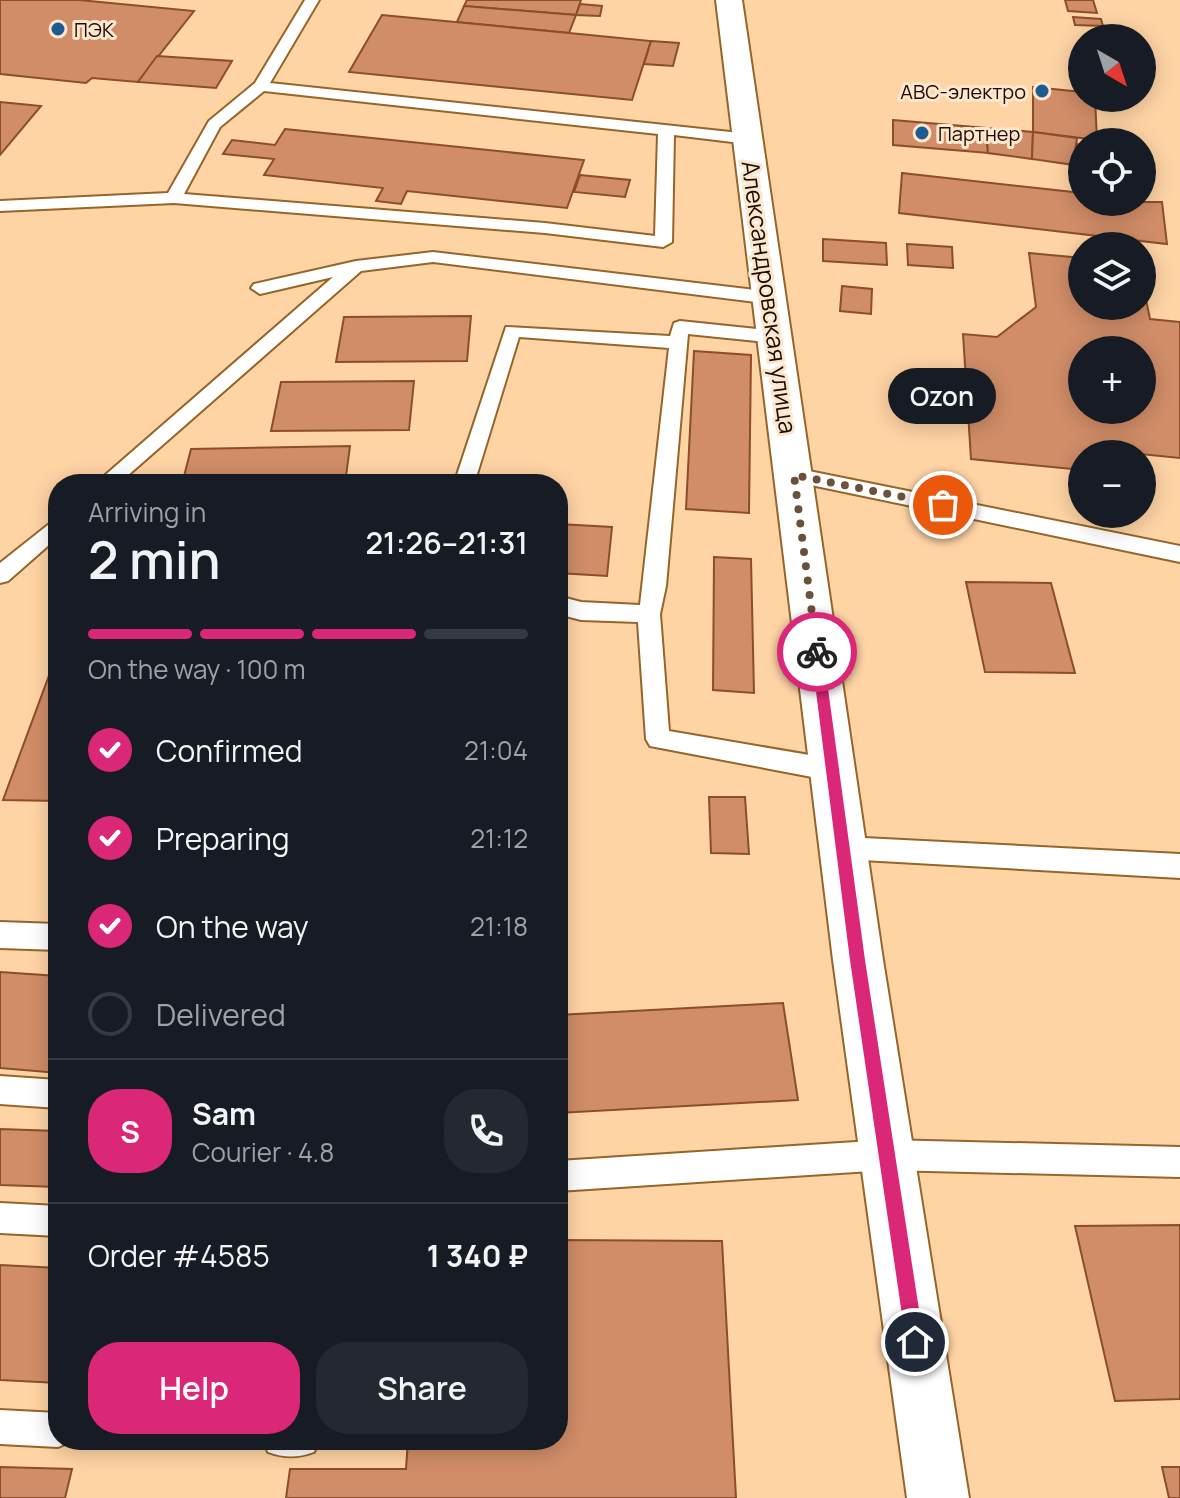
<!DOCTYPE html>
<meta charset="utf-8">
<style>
:root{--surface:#171b24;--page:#242831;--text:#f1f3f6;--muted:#9ea1a6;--line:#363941;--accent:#db2777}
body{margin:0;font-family:Manrope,sans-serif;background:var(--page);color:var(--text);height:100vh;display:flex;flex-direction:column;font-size:30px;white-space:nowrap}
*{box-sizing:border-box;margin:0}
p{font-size:26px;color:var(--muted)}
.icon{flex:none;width:44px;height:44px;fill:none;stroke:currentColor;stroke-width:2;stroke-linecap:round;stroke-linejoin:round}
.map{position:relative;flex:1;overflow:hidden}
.drawer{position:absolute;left:48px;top:474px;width:520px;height:976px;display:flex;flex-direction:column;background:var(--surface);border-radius:32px;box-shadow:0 4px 20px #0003}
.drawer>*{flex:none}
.needle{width:52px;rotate:141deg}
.tools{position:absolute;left:1068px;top:24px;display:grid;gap:16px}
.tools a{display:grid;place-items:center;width:88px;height:88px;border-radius:50%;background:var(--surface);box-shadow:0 4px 20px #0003;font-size:40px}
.pin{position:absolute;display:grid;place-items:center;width:68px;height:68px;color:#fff;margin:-34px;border:4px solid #fff;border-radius:50%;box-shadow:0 2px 8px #0007}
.courier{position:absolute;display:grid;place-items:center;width:80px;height:80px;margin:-40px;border:6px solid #db2777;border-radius:50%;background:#fff;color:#222;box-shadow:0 2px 10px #0007}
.bubble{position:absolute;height:56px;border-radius:28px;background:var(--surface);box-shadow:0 4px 20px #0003;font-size:26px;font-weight:600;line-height:56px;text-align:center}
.overview em{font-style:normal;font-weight:600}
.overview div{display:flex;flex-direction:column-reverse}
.overview{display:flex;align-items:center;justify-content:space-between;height:136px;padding:0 40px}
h1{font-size:52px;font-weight:600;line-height:60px}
.bar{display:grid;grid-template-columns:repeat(4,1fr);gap:12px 8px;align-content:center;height:96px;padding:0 40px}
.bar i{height:10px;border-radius:6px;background:var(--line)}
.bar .on{background:var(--accent)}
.bar p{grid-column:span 4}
.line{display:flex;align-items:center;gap:20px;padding:0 40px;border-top:2px solid var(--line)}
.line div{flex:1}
.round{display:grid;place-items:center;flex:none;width:84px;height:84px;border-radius:32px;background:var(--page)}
ol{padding:0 40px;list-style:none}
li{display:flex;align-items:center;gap:24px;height:88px}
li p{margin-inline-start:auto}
li .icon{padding:8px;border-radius:50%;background:var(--accent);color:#fff;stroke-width:4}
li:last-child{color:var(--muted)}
li i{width:44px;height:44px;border:4px solid var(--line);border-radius:50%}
.primary-button{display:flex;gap:16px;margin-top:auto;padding:16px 40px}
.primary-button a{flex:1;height:92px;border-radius:32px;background:var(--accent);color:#fff;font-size:32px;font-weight:600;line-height:92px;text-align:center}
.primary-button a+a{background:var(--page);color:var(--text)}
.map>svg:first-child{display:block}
.building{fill:#d18d68;stroke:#8c4e2a;stroke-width:2;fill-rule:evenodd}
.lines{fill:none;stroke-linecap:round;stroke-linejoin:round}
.service-casing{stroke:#956529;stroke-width:4}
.tertiary-casing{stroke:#956529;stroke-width:4}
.service{fill:#fff;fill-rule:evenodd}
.tertiary{fill:#fff;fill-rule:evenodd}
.route{fill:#db2777}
.done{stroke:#6c513a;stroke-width:8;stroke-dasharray:0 14.4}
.poi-dot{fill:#1d5b91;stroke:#fbe6ce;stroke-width:3}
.labels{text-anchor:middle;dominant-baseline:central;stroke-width:6;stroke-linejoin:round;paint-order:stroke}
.far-poi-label{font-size:20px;fill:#1d0b00;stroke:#fbe6ce;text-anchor:start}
.street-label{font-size:24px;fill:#1d0b00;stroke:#fbe6ce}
</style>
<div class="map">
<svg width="1180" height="1498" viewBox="0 0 1180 1498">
<rect width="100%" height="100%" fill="#ffd4a5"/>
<g class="building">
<path d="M0,0H79L194,11L138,82L92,78L86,83L0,74Z"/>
<path d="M467,0H581L576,15L464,6Z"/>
<path d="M1065,0H1093L1097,13L1068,11Z"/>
<path d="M580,4L602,6L600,16L576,15Z"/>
<path d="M464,6L576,15L569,33L457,22Z"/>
<path d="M382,15L569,33L651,41L632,100L349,72Z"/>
<path d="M1073,17L1101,19L1103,26L1075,25Z"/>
<path d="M651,41L679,43L673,66L644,64Z"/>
<path d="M157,56L232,61L216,88L138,82Z"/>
<path d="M1033,87L1082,92V98H1095L1097,140L1033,132Z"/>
<path d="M0,102L41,106L0,155Z"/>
<path d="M893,120L986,128L988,153L893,145Z"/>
<path d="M986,128L1033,132L1032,159L988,153Z"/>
<path d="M285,129L584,160L567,208L407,191L401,204L376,201L383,188L264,175L274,159L223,154L232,140L275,145Z"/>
<path d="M1033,132L1077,138L1074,165L1032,159Z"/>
<path d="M1076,144L1082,145V166L1074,165Z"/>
<path d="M902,173L1082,193V202H1162L1167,244L899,213Z"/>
<path d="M580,175L630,180L625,197L574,192Z"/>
<path d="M823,239L886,243L887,265L823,261Z"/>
<path d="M907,244L952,247L953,268L908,265Z"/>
<path d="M1029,253L1082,258V306H1142V280L1150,319L1180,322V458L1101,450V454H1082V470L971,459L963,334L997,337L1036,307ZM1082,350H1142V410H1082Z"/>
<path d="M842,286L872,289L871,314L840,311Z"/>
<path d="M471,316L467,361L336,362L344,317Z"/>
<path d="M694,351L751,355L749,513L686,509Z"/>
<path d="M414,381L409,430L271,431L281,382Z"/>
<path d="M350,446L345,484H182L191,449Z"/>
<path d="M558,524L612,527L607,576L558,573Z"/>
<path d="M714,557L751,559L754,693L713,690Z"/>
<path d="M966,582L1051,583L1075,673L985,672Z"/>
<path d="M54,662H58V801L3,800Z"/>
<path d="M709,797H745L749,854L711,853Z"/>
<path d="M0,972L58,976V1073L0,1068Z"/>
<path d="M783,1003L798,1100L558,1113V1015Z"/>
<path d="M0,1129L58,1131V1187L0,1185Z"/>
<path d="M1180,1225V1399L1115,1401L1075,1226Z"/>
<path d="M558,1240L722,1241L736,1498H286L290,1469H406L408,1440H558Z"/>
<path d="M0,1265L58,1268V1383L0,1380Z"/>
<path d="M0,1467L72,1469L65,1498H0Z"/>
<path d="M1162,1467H1180V1498H1169Z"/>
</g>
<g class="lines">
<g class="service-casing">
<g id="service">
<path d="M305,0H319L270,83L749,134L757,139L749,144L674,135L672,242L663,247L545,233L174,203L0,211V201L168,193L209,121L255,83ZM264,91L658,134L655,236L545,223L184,194L220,127Z"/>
<path d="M433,252L772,292L781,298L772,304L433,262L361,271L118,484H95L333,277L260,294L251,288L254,284L356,261Z"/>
<path d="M680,321L777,331L786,337L777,343L688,334L666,586L660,614L669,731L833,759L842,763L845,770L842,777L833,781L650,746L646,739L638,622L581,620L558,614V596L581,602L640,605L669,348L519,337L474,484H454L506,327L670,336L674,323Z"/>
<path d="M794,468L1180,546V562L787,480L784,475L787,470Z"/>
<path d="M58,517V537L8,581L0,583V563Z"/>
<path d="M844,837L1180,854V878L844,859L835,856L831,848L835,840Z"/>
<path d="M0,922L58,924V950L0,948Z"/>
<path d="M0,1076L58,1080V1108L0,1104Z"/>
<path d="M887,1140L1180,1147V1177L887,1170L558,1191V1161Z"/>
<path d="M0,1203L58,1206V1236L0,1233Z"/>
<path d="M0,1410L58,1413V1440L70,1442L58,1447L0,1444Z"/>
<path d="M263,1440H319L314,1452C298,1458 284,1458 268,1452Z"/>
</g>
</g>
<g class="tertiary-casing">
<path id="tertiary" d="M716,0H742L883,960L969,1498H907L833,960Z"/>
</g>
<use href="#service" class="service"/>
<use href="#tertiary" class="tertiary"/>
</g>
<path class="route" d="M817,647L823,652L865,960L924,1342L915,1351L906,1342L850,960L811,652Z"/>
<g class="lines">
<path class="done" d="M817,652L794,475L943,505"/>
</g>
<g class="poi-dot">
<circle cx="58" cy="29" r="8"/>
<circle cx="1042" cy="91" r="8"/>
<circle cx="922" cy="133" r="8"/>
</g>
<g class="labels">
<g class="far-poi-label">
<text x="74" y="29">ПЭК</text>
<text x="1026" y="91" text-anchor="end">АВС-электро</text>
<text x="938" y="133">Партнер</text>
</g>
<g class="street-label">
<text transform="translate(770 297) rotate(82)">Александровская улица</text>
</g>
</g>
</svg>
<div class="tools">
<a><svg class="needle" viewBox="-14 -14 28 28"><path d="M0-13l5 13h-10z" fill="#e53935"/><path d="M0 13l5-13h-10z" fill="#9ea1a6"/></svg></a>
<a><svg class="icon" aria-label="locate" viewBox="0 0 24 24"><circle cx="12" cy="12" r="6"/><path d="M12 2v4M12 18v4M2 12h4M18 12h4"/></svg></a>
<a><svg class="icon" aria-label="layers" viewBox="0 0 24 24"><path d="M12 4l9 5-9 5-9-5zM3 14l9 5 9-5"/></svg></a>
<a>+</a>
<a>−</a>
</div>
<div class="pin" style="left:943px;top:505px;background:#ea580c"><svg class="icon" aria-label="bag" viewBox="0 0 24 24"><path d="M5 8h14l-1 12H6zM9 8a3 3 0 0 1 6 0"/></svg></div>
<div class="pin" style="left:915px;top:1342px;background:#1f2937"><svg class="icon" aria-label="home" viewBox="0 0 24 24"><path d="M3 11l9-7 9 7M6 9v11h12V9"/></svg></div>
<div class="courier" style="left:817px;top:652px"><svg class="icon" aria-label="bike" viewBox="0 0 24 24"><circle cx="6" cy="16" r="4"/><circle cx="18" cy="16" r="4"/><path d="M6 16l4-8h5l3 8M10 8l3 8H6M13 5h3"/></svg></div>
<div class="bubble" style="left:888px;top:368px;width:108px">Ozon</div>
<section class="drawer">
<div class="overview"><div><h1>2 min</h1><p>Arriving in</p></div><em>21:26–21:31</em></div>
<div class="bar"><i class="on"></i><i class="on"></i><i class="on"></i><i></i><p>On the way · 100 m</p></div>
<ol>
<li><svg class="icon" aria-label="check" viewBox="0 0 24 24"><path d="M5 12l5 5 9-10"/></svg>Confirmed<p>21:04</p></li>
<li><svg class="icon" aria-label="check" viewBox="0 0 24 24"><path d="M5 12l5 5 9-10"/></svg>Preparing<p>21:12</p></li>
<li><svg class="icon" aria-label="check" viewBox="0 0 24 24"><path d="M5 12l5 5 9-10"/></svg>On the way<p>21:18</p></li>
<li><i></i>Delivered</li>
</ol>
<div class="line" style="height:144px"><b class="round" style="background:var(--accent);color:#fff">S</b><div><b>Sam</b><p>Courier · 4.8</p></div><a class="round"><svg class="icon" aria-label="phone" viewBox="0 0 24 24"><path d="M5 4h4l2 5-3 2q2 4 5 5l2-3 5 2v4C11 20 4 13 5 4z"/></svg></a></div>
<div class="line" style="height:104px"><div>Order #4585</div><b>1 340 ₽</b></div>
<div class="primary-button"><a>Help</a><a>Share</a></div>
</section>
</div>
